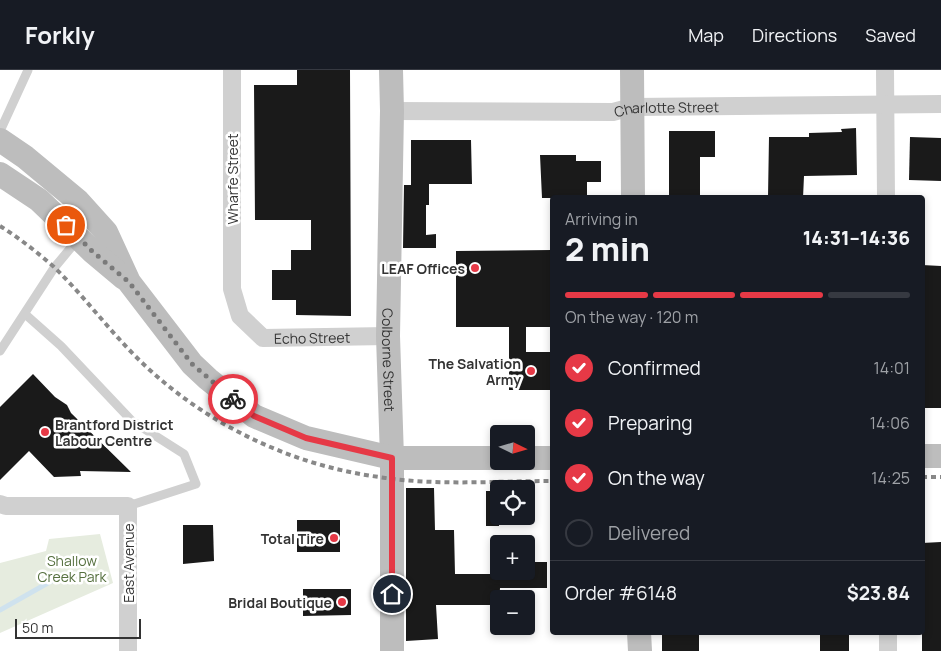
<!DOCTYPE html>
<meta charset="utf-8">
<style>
:root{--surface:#171b24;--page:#242831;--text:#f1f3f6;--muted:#9ea1a6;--line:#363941;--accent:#e63946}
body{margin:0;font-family:Manrope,sans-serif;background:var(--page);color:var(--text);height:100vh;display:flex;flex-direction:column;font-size:19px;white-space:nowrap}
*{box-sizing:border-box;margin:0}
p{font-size:16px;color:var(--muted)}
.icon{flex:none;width:28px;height:28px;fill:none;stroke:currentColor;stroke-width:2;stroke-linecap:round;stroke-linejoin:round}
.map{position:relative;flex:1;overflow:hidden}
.drawer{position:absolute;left:550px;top:125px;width:375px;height:440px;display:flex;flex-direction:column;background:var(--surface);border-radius:5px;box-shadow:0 2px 8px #0003}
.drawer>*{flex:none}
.needle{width:32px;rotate:95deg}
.fabs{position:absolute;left:490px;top:355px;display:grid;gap:10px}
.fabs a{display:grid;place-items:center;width:45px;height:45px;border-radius:5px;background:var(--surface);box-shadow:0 2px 8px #0003;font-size:25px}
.scale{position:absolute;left:15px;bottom:12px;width:126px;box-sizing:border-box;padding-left:5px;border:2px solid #333;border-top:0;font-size:14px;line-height:18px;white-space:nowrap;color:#333;-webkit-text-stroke:4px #fff;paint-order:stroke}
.pin{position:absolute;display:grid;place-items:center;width:42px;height:42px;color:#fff;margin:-21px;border:2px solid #fff;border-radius:50%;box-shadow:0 1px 5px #0007}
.courier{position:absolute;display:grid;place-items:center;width:50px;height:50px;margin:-25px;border:4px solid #e63946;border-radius:50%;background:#fff;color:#222;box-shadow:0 1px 6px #0007}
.headline em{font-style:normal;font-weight:800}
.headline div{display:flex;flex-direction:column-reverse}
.headline{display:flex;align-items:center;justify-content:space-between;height:85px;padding:0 15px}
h1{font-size:32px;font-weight:800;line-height:38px}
.bar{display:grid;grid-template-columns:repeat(4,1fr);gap:8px 5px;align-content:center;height:60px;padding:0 15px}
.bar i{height:6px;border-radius:4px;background:var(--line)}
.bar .active{background:var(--accent)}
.bar p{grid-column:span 4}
.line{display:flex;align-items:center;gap:12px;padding:0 15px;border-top:1px solid var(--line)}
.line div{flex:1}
ol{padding:0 15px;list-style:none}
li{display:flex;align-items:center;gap:15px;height:55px}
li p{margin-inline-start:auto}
li .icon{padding:5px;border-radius:50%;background:var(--accent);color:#fff;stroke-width:4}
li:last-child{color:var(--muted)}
li i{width:28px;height:28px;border:2px solid var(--line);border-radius:50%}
header{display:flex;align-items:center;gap:30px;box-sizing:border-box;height:70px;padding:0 25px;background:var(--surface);border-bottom:1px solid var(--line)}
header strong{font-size:24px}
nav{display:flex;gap:28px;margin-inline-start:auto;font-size:18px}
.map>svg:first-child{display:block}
.green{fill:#e6ecdf}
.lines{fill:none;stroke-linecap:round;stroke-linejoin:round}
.stream{stroke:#cfe2ee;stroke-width:5}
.building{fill:#1a1a1a}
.service{stroke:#d0d0d0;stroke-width:9}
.minor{stroke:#d0d0d0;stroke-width:18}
.secondary{stroke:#bdbdbd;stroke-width:24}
.rail{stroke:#888;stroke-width:4;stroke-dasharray:5 4;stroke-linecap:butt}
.done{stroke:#7a7a7a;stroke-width:5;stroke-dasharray:0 9}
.route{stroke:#e63946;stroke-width:6}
.poi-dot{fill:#e63946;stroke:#fff;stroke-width:2}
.labels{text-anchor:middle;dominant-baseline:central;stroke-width:5;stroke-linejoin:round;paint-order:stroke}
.street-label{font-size:14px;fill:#333;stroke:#fff}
.poi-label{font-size:14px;font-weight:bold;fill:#333;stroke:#fff;text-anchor:end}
.park-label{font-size:14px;fill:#56703f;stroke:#fff}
</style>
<header>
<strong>Forkly</strong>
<nav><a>Map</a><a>Directions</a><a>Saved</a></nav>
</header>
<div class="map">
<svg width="941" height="581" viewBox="0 0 941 581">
<rect width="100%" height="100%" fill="#fff"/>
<path class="green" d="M100,464L113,513L0,563V493L46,481L49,469Z"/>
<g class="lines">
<path class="stream" d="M0,540L62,505"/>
</g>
<g class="building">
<path d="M297,0H350L351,246L296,245V230H272V200H291V180H311V150H255L254,15H297Z"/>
<path d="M856,58L857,105L804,106L803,128L768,127L769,67H809V63L842,62L841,59Z"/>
<path d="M669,61H715V87H700V128H669Z"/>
<path d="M910,67L941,68V111L909,110Z"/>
<path d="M411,70H471L472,114H429V135H426V165L436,164V178H403L404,115H411Z"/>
<path d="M540,85H576V91H601V112H587V128H542Z"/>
<path d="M552,180V257H526V282H552V320H509V257H456V181Z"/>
<path d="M922,195L941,196V338H923Z"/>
<path d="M33,304L55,327L67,335L71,343L131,402L80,401L81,406L54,407L29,381L0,410V337Z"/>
<path d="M406,418H434L435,460H454L455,504H508V501H526V492H547V518H500L499,535H436L438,569L406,571Z"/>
<rect x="486" y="421" width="13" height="35"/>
<rect x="297" y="450" width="43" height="32"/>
<path d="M183,455H213L214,491L183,494Z"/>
<path d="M941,472V581H922V473Z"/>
<path d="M303,519H351V545L303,546Z"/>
<rect x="662" y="562" width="37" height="19"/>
<rect x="820" y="562" width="29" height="19"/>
</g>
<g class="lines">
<g class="service">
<path d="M0,61L28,0"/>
<path d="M25,244L61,276L132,351L184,384L196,414L128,436"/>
<path d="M0,281L54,198L79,168"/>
</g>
<g class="minor">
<path id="s1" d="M232,0V219L240,246L263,268L388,266"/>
<path d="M885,0L886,128"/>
<path id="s2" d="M392,41L613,42L632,37L941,34"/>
<path d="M0,434L6,436H128V581"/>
<path d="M888,562V581"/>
</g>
<g class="secondary">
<path id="s3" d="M391,0L392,41L388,266L392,388V581"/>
<path d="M632,0L633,128"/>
<path d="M0,70L25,87L78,131L106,162L129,212L192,294L208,309L254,346L306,368L392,388H499"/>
<path d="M0,104L39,130L93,182L124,208"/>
<path d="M922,386H941"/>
<path d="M526,388H552"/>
<path d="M639,562L640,581"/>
</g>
<g class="rail">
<path d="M0,156C19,168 37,182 54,197C88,230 116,270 152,302C214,358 296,396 379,407C436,416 495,411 552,411"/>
<path d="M922,407H941"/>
</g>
</g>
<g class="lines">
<path class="done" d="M66,155L93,182L129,212L192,294L233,329"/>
<path class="route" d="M233,329L254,346L306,368L392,388V524"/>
</g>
<g class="poi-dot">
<circle cx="475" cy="198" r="5"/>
<circle cx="531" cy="301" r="5"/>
<circle cx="45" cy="362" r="5"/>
<circle cx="334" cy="468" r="5"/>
<circle cx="342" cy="532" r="5"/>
</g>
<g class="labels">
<g class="street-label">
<text stroke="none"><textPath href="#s2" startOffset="275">Charlotte Street</textPath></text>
<text transform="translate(232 109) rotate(-90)">Wharfe Street</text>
<text stroke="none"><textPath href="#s1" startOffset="328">Echo Street</textPath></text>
<text stroke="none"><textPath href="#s3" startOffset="290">Colborne Street</textPath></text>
<text transform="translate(128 493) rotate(-90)">East Avenue</text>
</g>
<g class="poi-label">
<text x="465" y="198">LEAF Offices</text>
<text x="521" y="293">The Salvation<tspan x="521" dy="16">Army</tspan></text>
<text x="55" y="354" text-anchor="start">Brantford District<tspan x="55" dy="16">Labour Centre</tspan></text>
<text x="324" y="468">Total Tire</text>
<text x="332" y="532">Bridal Boutique</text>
</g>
<g class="park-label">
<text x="72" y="490">Shallow<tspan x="72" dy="16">Creek Park</tspan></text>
</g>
</g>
</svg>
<div class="fabs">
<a><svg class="needle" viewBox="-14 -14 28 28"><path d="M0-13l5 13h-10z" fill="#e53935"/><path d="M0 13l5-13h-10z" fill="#9ea1a6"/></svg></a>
<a><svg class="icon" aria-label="locate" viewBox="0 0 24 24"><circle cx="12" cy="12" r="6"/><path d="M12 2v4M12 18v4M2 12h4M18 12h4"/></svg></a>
<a>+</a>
<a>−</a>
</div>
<div class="scale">50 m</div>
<div class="pin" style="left:66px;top:155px;background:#ea580c"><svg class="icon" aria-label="bag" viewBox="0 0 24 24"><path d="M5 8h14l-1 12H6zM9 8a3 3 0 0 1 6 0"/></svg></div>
<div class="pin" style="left:392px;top:524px;background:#1f2937"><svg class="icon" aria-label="home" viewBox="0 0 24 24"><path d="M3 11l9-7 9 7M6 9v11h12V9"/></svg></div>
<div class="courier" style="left:233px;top:329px"><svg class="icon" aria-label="bike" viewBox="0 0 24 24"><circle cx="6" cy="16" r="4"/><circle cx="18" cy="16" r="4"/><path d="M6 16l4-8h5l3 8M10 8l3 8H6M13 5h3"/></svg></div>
<section class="drawer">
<div class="headline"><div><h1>2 min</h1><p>Arriving in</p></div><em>14:31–14:36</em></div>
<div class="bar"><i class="active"></i><i class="active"></i><i class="active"></i><i></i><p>On the way · 120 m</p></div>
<ol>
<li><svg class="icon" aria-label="check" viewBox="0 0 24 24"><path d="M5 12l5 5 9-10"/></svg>Confirmed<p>14:01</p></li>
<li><svg class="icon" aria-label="check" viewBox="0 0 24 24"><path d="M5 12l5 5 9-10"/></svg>Preparing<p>14:06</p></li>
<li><svg class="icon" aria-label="check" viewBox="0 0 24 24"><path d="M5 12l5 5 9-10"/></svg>On the way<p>14:25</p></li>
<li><i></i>Delivered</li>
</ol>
<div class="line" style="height:65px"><div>Order #6148</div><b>$23.84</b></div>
</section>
</div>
